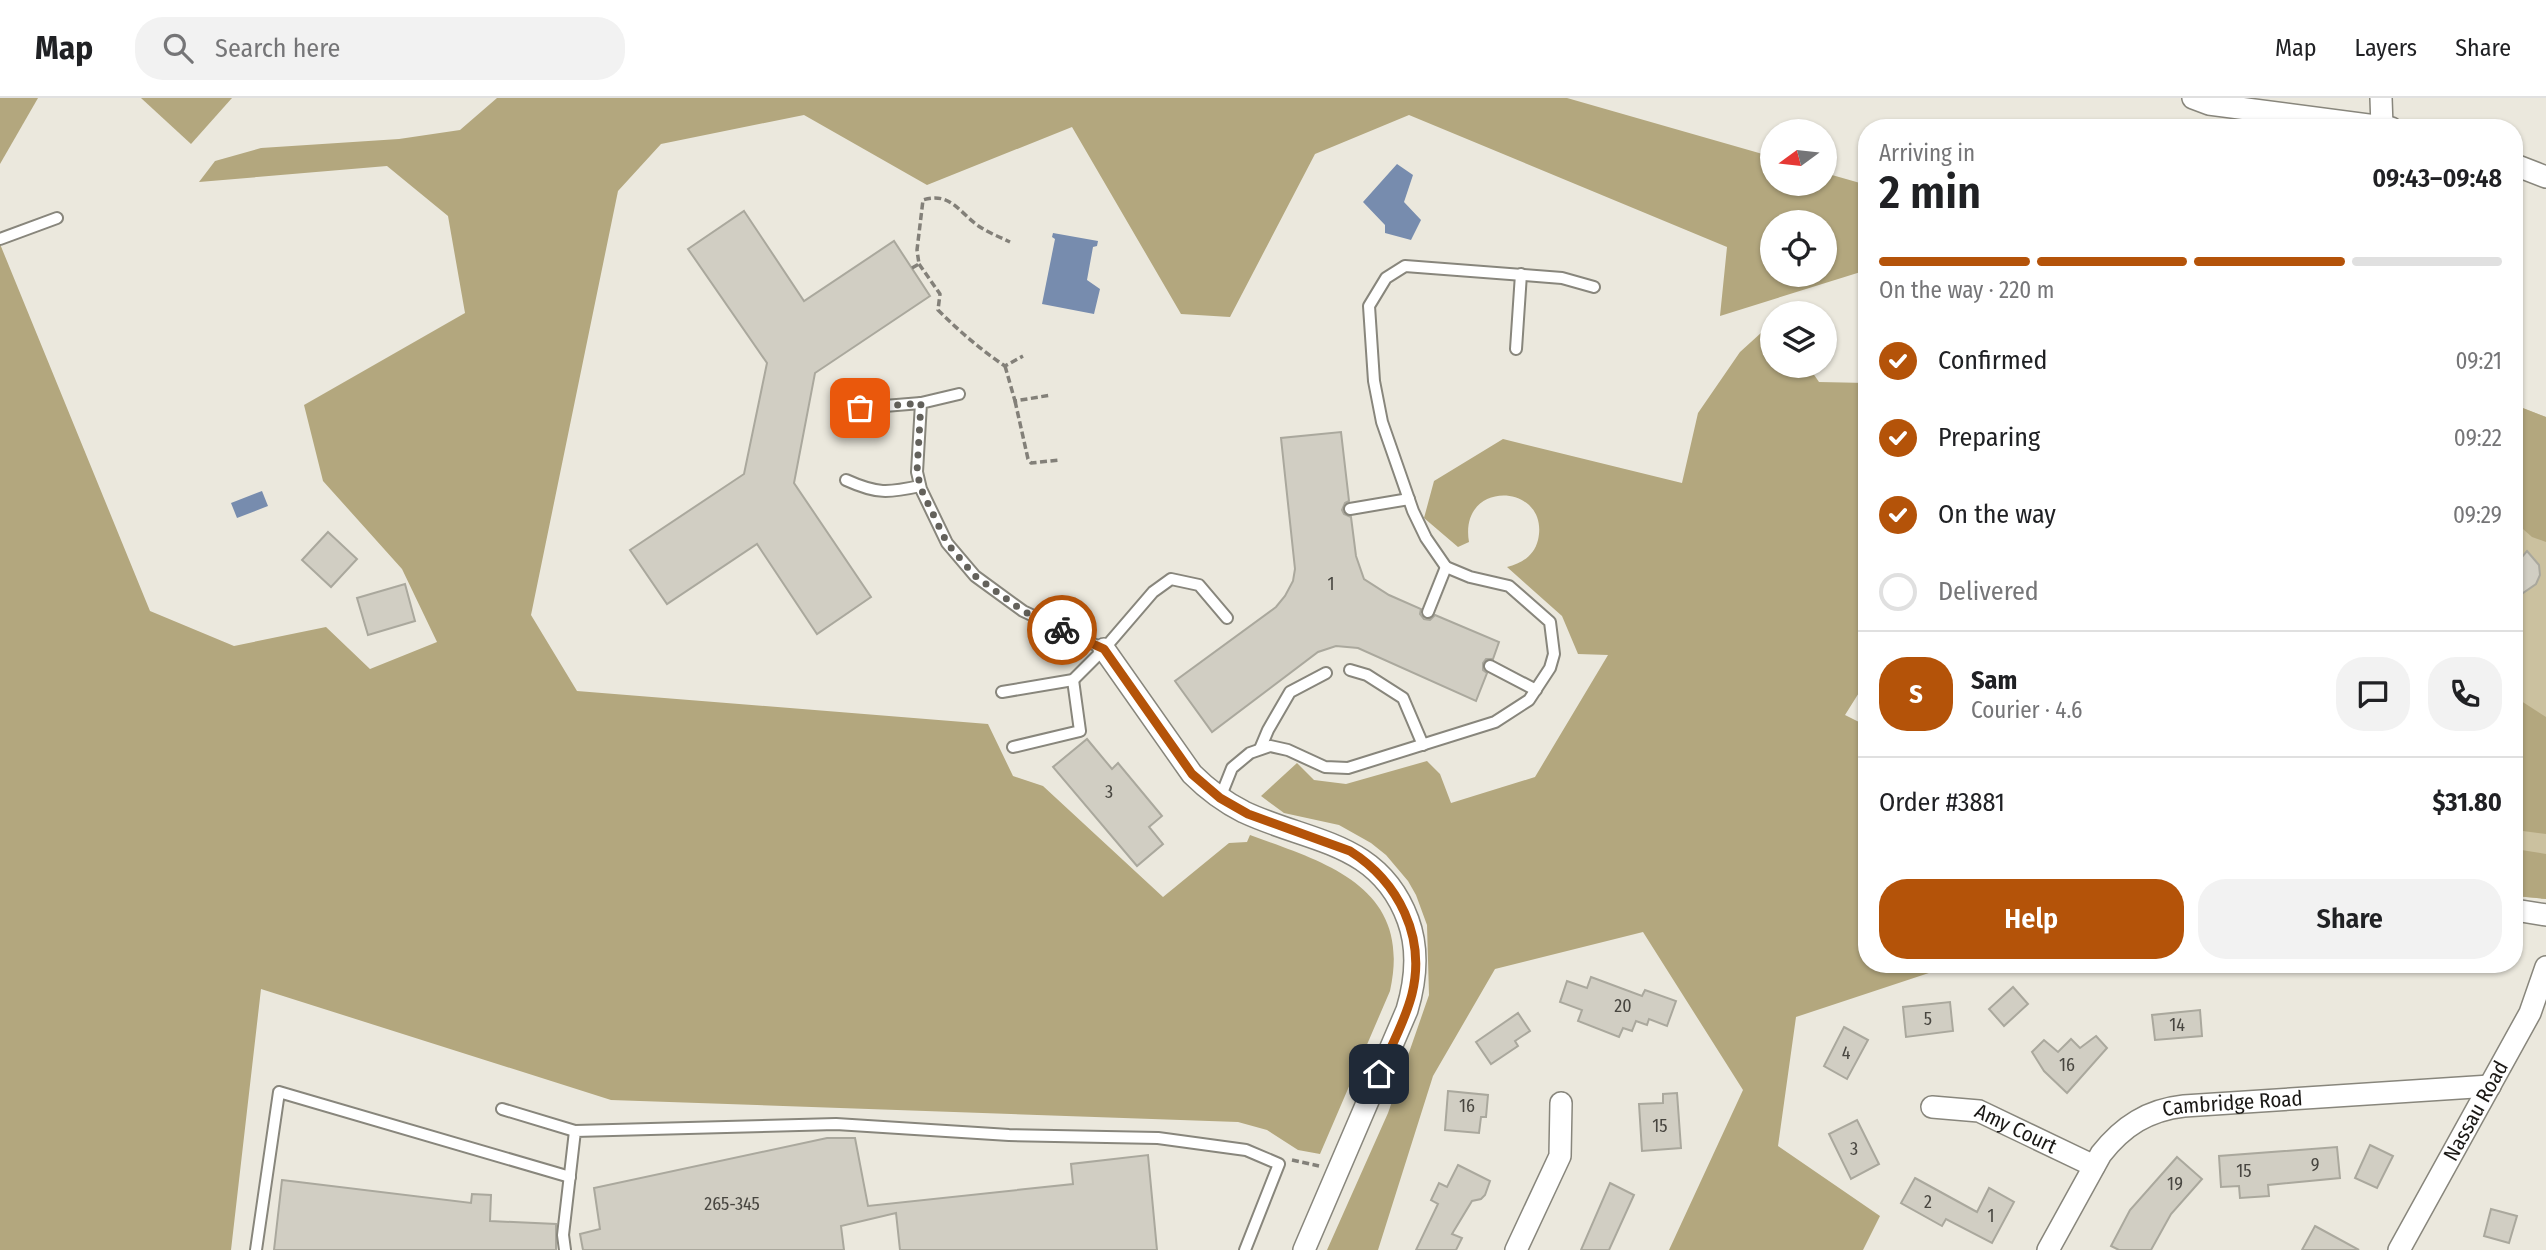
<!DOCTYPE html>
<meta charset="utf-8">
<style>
:root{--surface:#fff;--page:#f2f2f2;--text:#202124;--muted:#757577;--line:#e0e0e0;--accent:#b45309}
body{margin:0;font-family:"Fira Sans Condensed",sans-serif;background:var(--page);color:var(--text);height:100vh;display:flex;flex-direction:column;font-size:26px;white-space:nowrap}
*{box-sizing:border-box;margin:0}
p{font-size:23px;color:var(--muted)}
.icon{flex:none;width:38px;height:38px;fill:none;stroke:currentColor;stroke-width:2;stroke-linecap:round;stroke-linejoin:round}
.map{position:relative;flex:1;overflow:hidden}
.details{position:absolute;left:1858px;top:21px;width:665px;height:854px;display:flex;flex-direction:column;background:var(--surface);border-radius:28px;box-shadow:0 2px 5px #0004}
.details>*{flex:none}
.needle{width:46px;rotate:255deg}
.fabs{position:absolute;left:1760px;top:21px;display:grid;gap:14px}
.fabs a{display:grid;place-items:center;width:77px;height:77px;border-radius:50%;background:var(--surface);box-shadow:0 2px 5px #0004;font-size:35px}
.pin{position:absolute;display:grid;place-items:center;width:60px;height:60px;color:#fff;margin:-30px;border-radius:14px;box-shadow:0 4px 10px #0006}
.courier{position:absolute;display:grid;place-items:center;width:70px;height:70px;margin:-35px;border:5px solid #b45309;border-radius:50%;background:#fff;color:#222;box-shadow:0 2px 9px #0007}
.head em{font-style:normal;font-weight:600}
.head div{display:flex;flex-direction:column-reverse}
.head{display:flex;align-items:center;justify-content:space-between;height:119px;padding:0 21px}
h1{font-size:46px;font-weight:600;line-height:52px}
.bar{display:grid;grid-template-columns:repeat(4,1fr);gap:10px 7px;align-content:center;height:84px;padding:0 21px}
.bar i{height:9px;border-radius:5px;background:var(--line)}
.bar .active{background:var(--accent)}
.bar p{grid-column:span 4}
.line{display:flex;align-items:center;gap:18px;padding:0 21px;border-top:2px solid var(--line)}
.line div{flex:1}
.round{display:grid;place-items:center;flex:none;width:74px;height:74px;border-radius:28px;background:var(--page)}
ol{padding:0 21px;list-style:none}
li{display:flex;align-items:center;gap:21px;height:77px}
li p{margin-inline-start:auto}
li .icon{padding:7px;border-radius:50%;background:var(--accent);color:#fff;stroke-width:4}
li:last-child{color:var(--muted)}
li i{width:38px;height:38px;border:4px solid var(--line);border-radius:50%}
.action{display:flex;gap:14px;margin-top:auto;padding:14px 21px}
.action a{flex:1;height:80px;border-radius:28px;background:var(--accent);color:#fff;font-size:28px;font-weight:600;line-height:80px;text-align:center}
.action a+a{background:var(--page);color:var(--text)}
header{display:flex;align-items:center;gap:42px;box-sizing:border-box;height:98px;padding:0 35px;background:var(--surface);border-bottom:2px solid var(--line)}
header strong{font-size:33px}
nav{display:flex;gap:38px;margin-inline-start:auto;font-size:24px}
.search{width:490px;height:63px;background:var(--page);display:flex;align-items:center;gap:18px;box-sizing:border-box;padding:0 24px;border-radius:28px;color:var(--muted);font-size:26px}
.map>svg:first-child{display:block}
.green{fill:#cbc19f}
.forest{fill:#b3a77e;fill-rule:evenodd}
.water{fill:#778cae}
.building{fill:#d1cec3;stroke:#aaa89d;stroke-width:2}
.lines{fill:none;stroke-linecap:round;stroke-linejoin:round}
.service-casing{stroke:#88867c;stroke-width:14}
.minor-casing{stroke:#88867c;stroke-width:24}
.path{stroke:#838079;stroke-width:3.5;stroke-dasharray:7 3.5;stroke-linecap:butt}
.service{stroke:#fff;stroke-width:10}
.minor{stroke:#fff;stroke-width:21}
.done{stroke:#63615b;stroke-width:7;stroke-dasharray:0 12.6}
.route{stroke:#b45309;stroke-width:9}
.labels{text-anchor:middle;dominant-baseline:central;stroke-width:6;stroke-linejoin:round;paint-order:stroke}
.number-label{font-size:18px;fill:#484640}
.street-label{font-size:21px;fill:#1a1815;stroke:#f8f5ea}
</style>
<header>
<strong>Map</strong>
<div class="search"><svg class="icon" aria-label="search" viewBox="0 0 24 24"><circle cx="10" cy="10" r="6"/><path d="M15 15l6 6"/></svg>Search here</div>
<nav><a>Map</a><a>Layers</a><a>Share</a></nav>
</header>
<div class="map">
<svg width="2546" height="1152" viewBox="0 0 2546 1152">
<rect width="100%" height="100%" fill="#ebe8dd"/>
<path class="green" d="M2515,307L2546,319V801L2515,798Z"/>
<g class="forest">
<path d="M0,0H38L0,66Z"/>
<path d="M141,0H232L191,46Z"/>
<path d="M497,0H1567L1773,59V86H1825V75L1867,87V172L1720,218L1727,149L1409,17L1315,56L1230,219L1181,216L1072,29L927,87L804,17L661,46L618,93L531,517L577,593L988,626L1013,678L1043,688L1163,799L1229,745L1247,744L1250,737C1327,765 1413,789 1390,893L1320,1056L1298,1052L1267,1032L1238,1024L611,1002L261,891L231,1152H0V146L150,513L234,548L326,529L370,571L437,544L402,471L323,383L304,307L465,215L448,118L387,68L199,84L215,63L261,50L399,41L460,32ZM1773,124H1825V177H1773Z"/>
<path d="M1773,224V268H1808L1819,284L1867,285V582L1845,617L1867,628V866H1998L1947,869L1796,919L1778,1048L1880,1118L1863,1152H1669L1743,992L1643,834L1495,871L1433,978L1378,1152H1327L1388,1015L1429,897L1427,827L1416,797L1408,783L1386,757L1371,745L1339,727L1284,715L1261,698L1297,665L1314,682L1346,686L1427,663L1440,676L1451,705L1535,679L1608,557L1578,556L1562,518L1507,469C1522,465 1534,458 1538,442C1551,385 1458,380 1469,444L1458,449L1424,420L1434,383L1503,341L1682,385L1698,315L1740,254Z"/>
<path d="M2515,307L2546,319V444L2532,439L2515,424Z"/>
<path d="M2515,599L2546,619V736L2515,732Z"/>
<path d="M2515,751L2546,756V801L2515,798Z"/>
</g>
<g class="water">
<path d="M1397,66L1413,77L1404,104L1421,122L1411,142L1385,135V127L1363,104Z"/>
<path d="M1053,135L1098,143L1097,148L1093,149L1087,182L1100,191L1094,216L1042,206L1055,141L1052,139Z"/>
<path d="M262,393L268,408L237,420L231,405Z"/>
</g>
<g class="building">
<path d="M744,113L804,203L894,143L930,198L815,275L794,385L871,499L817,536L757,446L667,506L630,452L744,376L767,265L688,151Z"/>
<path d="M1341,334L1349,403L1345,405L1342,412L1344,416L1351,419L1356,458L1364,481L1389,497L1421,511L1420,516L1424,521L1430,522L1435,517L1499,544L1493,561H1486L1483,565V572L1487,575L1476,603L1358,550L1336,548L1318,554L1212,634L1175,583L1276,509L1285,498L1293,483L1295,471L1281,340Z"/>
<path d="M328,434L357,461L331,489L302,462Z"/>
<path d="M2527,453L2539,467L2540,477L2536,486L2523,495L2515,490V467Z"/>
<path d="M405,486L415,523L368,537L357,500Z"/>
<path d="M1087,641L1112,671L1118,665L1162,718L1149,729L1163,746L1137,768L1053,669Z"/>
<path d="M1591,879L1642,898L1645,892L1676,903L1667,928L1649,921L1647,927L1636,923L1632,933L1623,930L1619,939L1578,923L1582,912L1560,904L1567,883L1587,890Z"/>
<path d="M2013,889L2028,906L2004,928L1989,911Z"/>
<path d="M1950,904L1953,933L1906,939L1903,909Z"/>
<path d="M2200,912L2202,938L2155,942L2152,917Z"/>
<path d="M1518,915L1530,933L1515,943L1518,948L1491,966L1476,944Z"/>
<path d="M1844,929L1868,942L1847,981L1824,968Z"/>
<path d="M2096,938L2107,950L2067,995L2044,973L2032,954L2044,942L2058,954L2071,941L2080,950Z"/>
<path d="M1448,993L1488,997L1486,1019H1481L1479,1035L1445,1032Z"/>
<path d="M1677,995L1681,1050L1642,1053L1639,1006L1663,1005V996Z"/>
<path d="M1857,1022L1879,1066L1851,1081L1829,1036Z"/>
<path d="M827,1040H855L868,1108L1073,1086L1071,1066L1148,1057L1157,1152H900L896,1115L841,1128L844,1152H583L580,1136L600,1131L594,1090Z"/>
<path d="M2370,1047L2393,1058L2377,1090L2355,1080Z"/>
<path d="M2337,1049L2340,1080L2268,1087L2269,1098L2240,1100L2239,1088L2221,1089L2219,1058Z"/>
<path d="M2177,1059L2202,1081L2171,1116L2151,1152H2119L2111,1148L2130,1112Z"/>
<path d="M1458,1067L1490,1083L1485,1097L1481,1101L1472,1103L1452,1136L1462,1140L1456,1152H1416L1438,1106L1431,1102L1439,1085L1447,1089Z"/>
<path d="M1915,1080L1977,1114L1989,1090L2014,1104L1992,1145L1946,1121L1942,1128L1901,1105Z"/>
<path d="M282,1082L471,1105L472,1096L491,1097L490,1123L556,1126V1152H274Z"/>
<path d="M1610,1085L1634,1097L1609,1152H1581Z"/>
<path d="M2491,1111L2517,1118L2509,1145L2484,1138Z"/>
<path d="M2315,1128L2359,1152H2302Z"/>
</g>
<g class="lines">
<g class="service-casing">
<g id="service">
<path d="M0,141L57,120"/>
<path d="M1516,251L1521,176"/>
<path d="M959,296L921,305L917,374L921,391L947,445L975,478L1023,513L1104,551"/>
<path d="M848,327L851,317L860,310L921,305"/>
<path d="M846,382C877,396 888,395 920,388"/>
<path d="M1350,411L1409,401"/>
<path d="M1428,514L1446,469"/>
<path d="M1490,568L1536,592"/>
<path d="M1350,572L1367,577L1403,600L1423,647"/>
<path d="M1002,594L1073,582L1104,551L1153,494L1171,481L1199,487L1227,520"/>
<path d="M1013,649L1080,633L1073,582"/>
<path d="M1260,651L1268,632L1290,594L1326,575"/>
<path d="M1220,700L1232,670L1250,655L1270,648L1288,652L1325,669L1348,670L1495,624L1529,602L1550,570L1554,556L1550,524L1509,488L1470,479L1446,469L1426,440L1413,413L1382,324L1374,283L1369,208L1386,180L1405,168L1562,180L1594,189"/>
<path d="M502,1011L575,1033"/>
<path d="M256,1152L279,994L570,1079"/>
<path d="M565,1152L563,1137L575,1033L836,1026L1009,1037L1158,1040L1246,1052L1279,1066L1245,1152"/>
</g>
</g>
<g class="minor-casing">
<g id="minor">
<path d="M2193,0L2209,6L2391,30"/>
<path d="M2381,0L2382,29"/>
<path d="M2515,67L2546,79"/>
<path d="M1104,551L1192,676C1208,692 1224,704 1244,714C1310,745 1379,743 1408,822C1419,852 1416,882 1407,912L1304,1152"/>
<path d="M2515,812L2546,817"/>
<path id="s1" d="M1932,1009L1979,1013L2094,1068"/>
<path d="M1516,1152L1560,1058L1561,1005"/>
<path id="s2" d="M2048,1152L2101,1056C2123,1028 2148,1012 2184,1008L2490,988"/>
<path id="s3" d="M2399,1152L2530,915L2546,869"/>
</g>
</g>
<g class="path">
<path d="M919,166L940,196L938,212C959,233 981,252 1005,268L1023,258"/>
<path d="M912,170L919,166L917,152L923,102C951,93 960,116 980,129C989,135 1000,139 1010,144"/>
<path d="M1005,268L1015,303L1051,297"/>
<path d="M1015,303L1028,361L1031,365L1060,362"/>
<path d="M1292,1062L1319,1068"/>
</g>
<use href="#service" class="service"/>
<use href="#minor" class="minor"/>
</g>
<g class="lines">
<path class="done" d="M860,310L921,305L917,374L921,391L947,445L975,478L1023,513L1062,532"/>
<path class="route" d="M1062,532L1104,551L1192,676L1220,700L1248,716L1350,753C1399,784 1426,839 1412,896C1405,924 1390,950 1379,976"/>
</g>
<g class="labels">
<g class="number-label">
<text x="1331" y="486">1</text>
<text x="1109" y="694">3</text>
<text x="1623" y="908">20</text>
<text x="1928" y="921">5</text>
<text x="2177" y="927">14</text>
<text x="1846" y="955">4</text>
<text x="2067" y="967">16</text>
<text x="1467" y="1008">16</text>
<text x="1660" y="1028">15</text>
<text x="1854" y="1051">3</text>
<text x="2315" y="1067">9</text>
<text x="2244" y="1073">15</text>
<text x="2175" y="1086">19</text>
<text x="1928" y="1104">2</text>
<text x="732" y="1106">265-345</text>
<text x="1991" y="1118">1</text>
</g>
<g class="street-label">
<text stroke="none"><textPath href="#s2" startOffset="257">Cambridge Road</textPath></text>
<text stroke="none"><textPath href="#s3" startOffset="159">Nassau Road</textPath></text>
<text stroke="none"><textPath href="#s1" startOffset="88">Amy Court</textPath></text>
</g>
</g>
</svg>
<div class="fabs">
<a><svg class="needle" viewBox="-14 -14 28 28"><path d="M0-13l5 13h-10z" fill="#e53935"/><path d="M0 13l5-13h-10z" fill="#757577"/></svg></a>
<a><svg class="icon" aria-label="locate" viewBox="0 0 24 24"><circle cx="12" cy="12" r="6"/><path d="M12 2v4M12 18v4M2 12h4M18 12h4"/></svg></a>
<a><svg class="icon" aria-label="layers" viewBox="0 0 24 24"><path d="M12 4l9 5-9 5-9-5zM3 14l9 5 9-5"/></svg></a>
</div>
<div class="pin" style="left:860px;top:310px;background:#ea580c"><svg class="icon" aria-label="bag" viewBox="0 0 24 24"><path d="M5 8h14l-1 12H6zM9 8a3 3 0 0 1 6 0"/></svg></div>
<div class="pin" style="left:1379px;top:976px;background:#1f2937"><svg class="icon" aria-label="home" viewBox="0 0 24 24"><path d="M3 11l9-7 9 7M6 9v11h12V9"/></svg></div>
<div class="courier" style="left:1062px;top:532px"><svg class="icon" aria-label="bike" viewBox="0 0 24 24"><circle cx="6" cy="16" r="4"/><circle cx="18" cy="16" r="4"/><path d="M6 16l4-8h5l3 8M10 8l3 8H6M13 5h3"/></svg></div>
<section class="details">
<div class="head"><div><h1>2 min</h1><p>Arriving in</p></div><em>09:43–09:48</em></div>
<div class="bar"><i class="active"></i><i class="active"></i><i class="active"></i><i></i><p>On the way · 220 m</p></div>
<ol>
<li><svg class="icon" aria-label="check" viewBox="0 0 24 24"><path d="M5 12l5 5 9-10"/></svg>Confirmed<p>09:21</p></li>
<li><svg class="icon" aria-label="check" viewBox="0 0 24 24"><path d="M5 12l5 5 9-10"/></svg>Preparing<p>09:22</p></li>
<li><svg class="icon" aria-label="check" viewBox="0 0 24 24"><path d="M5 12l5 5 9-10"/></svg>On the way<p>09:29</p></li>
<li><i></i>Delivered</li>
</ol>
<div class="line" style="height:126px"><b class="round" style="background:var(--accent);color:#fff">S</b><div><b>Sam</b><p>Courier · 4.6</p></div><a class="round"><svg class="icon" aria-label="chat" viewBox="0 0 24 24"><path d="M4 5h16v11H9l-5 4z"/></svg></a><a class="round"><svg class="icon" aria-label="phone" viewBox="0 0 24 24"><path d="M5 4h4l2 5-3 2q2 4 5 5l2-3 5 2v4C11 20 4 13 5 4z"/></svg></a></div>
<div class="line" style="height:91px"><div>Order #3881</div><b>$31.80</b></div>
<div class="action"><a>Help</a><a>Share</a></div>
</section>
</div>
